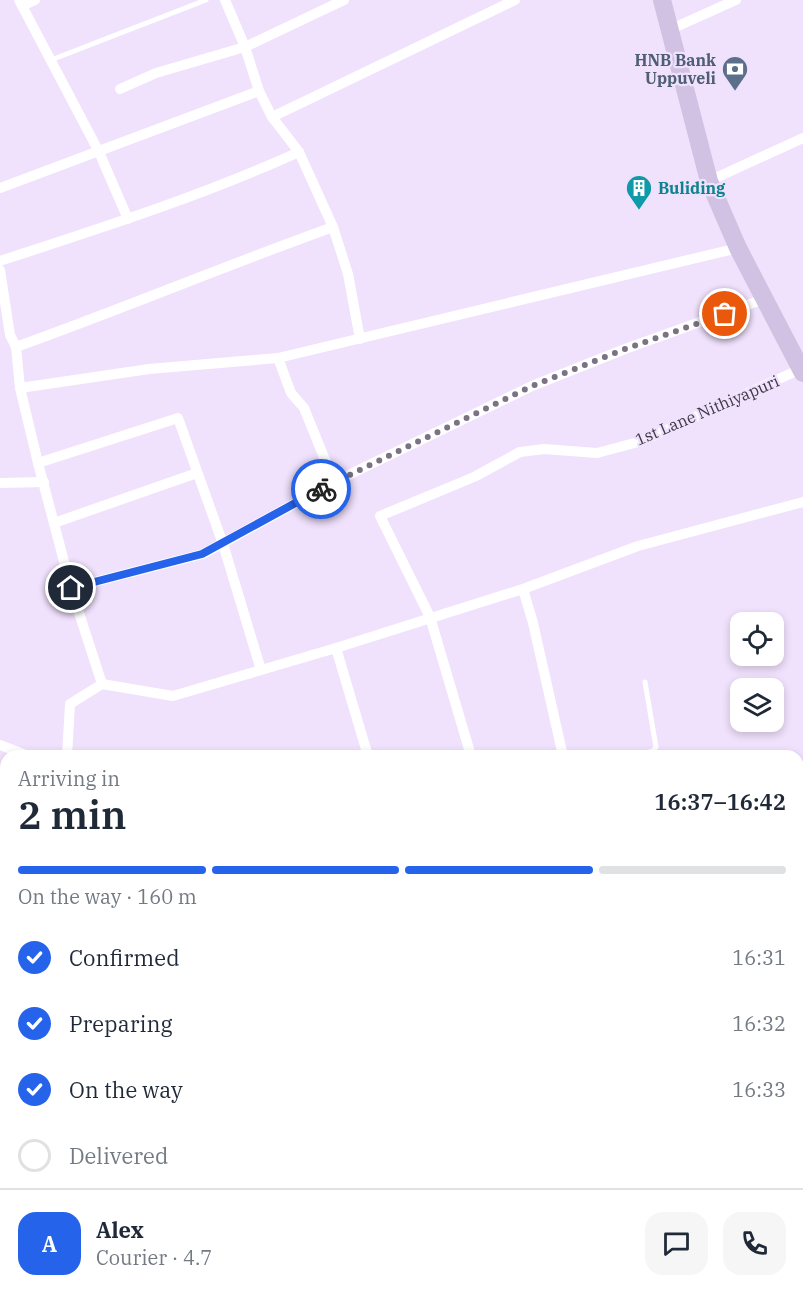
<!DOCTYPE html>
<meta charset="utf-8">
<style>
:root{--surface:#fff;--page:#f6f6f7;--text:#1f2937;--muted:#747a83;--line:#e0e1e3;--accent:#2563eb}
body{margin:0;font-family:"IBM Plex Serif",serif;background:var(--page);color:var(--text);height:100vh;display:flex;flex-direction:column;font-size:22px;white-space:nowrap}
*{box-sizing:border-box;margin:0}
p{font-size:20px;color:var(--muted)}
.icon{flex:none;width:33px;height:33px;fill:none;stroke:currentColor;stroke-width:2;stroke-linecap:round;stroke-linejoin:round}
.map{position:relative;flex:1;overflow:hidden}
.details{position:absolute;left:0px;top:750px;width:804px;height:558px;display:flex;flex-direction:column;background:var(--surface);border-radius:18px 18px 0 0;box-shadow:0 3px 9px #0003}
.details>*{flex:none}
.controls{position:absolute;left:730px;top:612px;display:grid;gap:12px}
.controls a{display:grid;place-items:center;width:54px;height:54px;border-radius:12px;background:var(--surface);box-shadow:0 3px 9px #0003;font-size:30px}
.pin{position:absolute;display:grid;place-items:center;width:51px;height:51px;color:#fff;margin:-26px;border:3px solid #fff;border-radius:50%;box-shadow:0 2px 6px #0007}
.courier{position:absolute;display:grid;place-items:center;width:60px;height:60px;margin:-30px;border:4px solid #2563eb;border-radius:50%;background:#fff;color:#222;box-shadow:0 2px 8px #0007}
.overview em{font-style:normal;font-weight:600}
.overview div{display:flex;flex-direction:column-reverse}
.overview{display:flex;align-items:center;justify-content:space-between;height:102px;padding:0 18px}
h1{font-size:39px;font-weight:600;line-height:45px}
.bar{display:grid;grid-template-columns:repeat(4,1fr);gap:9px 6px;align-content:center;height:72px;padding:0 18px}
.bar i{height:8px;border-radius:4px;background:var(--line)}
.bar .on{background:var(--accent)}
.bar p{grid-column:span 4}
.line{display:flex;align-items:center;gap:15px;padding:0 18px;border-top:2px solid var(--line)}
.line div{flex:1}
.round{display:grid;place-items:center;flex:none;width:63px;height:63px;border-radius:18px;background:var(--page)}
ol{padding:0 18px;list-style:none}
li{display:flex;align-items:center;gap:18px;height:66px}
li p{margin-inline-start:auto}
li .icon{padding:6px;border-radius:50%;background:var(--accent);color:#fff;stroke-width:4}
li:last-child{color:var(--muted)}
li i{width:33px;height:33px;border:3px solid var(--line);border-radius:50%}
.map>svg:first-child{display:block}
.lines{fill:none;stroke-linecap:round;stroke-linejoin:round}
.stream{stroke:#7adbf8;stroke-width:4}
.path{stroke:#92879b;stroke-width:2;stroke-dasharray:1.5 4.5;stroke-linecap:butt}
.service{stroke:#fff;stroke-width:5}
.minor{stroke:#fff;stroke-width:10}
.primary{stroke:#d1c1e2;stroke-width:18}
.done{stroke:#7c7284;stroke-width:6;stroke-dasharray:0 10.8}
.route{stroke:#2563eb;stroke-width:8}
.labels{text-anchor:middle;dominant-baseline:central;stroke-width:4.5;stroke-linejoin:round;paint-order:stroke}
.service-label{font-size:16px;font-weight:bold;fill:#4e5e75;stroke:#f0e1fc;text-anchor:end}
.culture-label{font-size:16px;font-weight:bold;fill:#0d838f;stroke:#f0e1fc;text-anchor:start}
.street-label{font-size:16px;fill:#3e3744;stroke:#f0e1fc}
</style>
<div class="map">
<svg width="803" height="1308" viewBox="0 0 803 1308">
<rect width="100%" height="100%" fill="#f0e1fc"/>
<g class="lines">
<g class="stream">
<path d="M754,1302L771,1303L776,1308"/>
<path d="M733,1308L735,1302"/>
</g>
<path class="path" d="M654,1308L656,1302"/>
<g class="service">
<path d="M51,60L206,0"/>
<path d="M636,756L653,751L656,747L645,682"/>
</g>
<g class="minor">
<path d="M19,0L99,152L128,219"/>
<path d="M225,0L245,47L259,91L272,117L299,152L333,227L348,274L360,339"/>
<path d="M22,6L35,0"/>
<path d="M669,30L736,0"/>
<path d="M120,89L156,73L245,47L344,0"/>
<path d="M272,117L515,0"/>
<path d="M709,181L803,138"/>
<path d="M0,188L259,91"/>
<path d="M0,261C101,228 202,196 299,152"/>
<path d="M0,270L10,335L16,347L20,388L38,463L71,588L102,684"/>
<path d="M16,347C122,309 227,265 333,227"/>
<path d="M278,358L291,393L304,408L334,482"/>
<path d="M20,388L149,369L278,358L738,248"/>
<path d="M38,463L178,418L223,544L261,670"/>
<path d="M0,483L44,482"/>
<path d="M54,523L197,473"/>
<path d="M71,588L203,554L334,482L532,386L625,349L764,299"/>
<path d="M523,589L533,623L563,756"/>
<path d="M336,648L368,756"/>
<path d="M0,745L28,756"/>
<path d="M67,756L70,704L102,684L173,696L336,648L523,589L638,546L803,502"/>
<path d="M471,756L430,617L380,516L474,477L520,452L544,449L597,453L642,441L803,368"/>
<path d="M798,842H803"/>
<path d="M0,844H6"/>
<path d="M0,991H6"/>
<path d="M798,1045L803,1043"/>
<path d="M0,1190L6,1191"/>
<path d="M287,1302L288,1308"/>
<path d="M335,1302L339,1308"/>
<path d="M396,1302L402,1308"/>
<path d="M0,1305L8,1308"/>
<path d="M208,1308L241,1302"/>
</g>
<path class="primary" d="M662,0L709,181L738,248L803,373"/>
</g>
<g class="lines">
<path class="done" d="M321,489L532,386L625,349L725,314"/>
<path class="route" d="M71,588L202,554L321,489"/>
</g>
<defs>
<g id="bank-pin" transform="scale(1.35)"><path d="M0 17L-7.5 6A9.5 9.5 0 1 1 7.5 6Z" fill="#5c6f8a" stroke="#f0e1fc"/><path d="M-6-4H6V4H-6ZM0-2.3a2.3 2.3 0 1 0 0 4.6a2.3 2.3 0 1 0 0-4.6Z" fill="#fff"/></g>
<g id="building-pin" transform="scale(1.35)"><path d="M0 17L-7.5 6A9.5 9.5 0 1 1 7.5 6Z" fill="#0f9aa8" stroke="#f0e1fc"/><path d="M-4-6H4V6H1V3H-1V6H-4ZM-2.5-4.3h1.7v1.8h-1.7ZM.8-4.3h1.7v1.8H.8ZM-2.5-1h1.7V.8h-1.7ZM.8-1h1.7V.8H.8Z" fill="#fff"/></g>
</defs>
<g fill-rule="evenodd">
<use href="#bank-pin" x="735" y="69"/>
<use href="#building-pin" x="639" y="188"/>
</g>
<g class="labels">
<g class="service-label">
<text x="716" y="60">HNB Bank<tspan x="716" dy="18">Uppuveli</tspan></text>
</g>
<g class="culture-label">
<text x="658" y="188">Buliding</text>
</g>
<g class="street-label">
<text transform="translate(707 410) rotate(-23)">1st Lane Nithiyapuri</text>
</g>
</g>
</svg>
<div class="controls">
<a><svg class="icon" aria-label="locate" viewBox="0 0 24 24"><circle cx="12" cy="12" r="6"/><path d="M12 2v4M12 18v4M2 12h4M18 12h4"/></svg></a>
<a><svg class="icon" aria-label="layers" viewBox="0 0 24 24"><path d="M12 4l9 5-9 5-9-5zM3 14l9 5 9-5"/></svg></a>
</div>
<div class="pin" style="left:725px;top:314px;background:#ea580c"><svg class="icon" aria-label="bag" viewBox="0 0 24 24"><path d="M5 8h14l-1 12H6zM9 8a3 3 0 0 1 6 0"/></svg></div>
<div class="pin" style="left:71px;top:588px;background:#1f2937"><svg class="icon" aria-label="home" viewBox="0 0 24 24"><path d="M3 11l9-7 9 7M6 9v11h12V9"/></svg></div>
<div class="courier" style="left:321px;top:489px"><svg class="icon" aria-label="bike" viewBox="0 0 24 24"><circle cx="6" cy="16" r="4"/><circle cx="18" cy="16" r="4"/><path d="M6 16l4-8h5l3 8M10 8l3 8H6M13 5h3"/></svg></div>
<section class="details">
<div class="overview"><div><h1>2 min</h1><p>Arriving in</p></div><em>16:37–16:42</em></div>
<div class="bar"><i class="on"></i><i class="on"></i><i class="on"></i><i></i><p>On the way · 160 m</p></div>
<ol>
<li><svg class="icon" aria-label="check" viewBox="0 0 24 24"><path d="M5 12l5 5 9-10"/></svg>Confirmed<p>16:31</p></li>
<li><svg class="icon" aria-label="check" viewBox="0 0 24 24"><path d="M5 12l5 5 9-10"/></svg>Preparing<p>16:32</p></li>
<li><svg class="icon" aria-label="check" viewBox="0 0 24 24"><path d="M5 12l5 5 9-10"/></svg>On the way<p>16:33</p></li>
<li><i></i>Delivered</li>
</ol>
<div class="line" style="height:108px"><b class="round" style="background:var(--accent);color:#fff">A</b><div><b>Alex</b><p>Courier · 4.7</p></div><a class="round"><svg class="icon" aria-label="chat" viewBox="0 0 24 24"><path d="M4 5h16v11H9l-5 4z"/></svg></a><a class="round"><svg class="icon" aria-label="phone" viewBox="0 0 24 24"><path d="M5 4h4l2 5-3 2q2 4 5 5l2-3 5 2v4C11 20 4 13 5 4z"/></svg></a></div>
</section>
</div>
